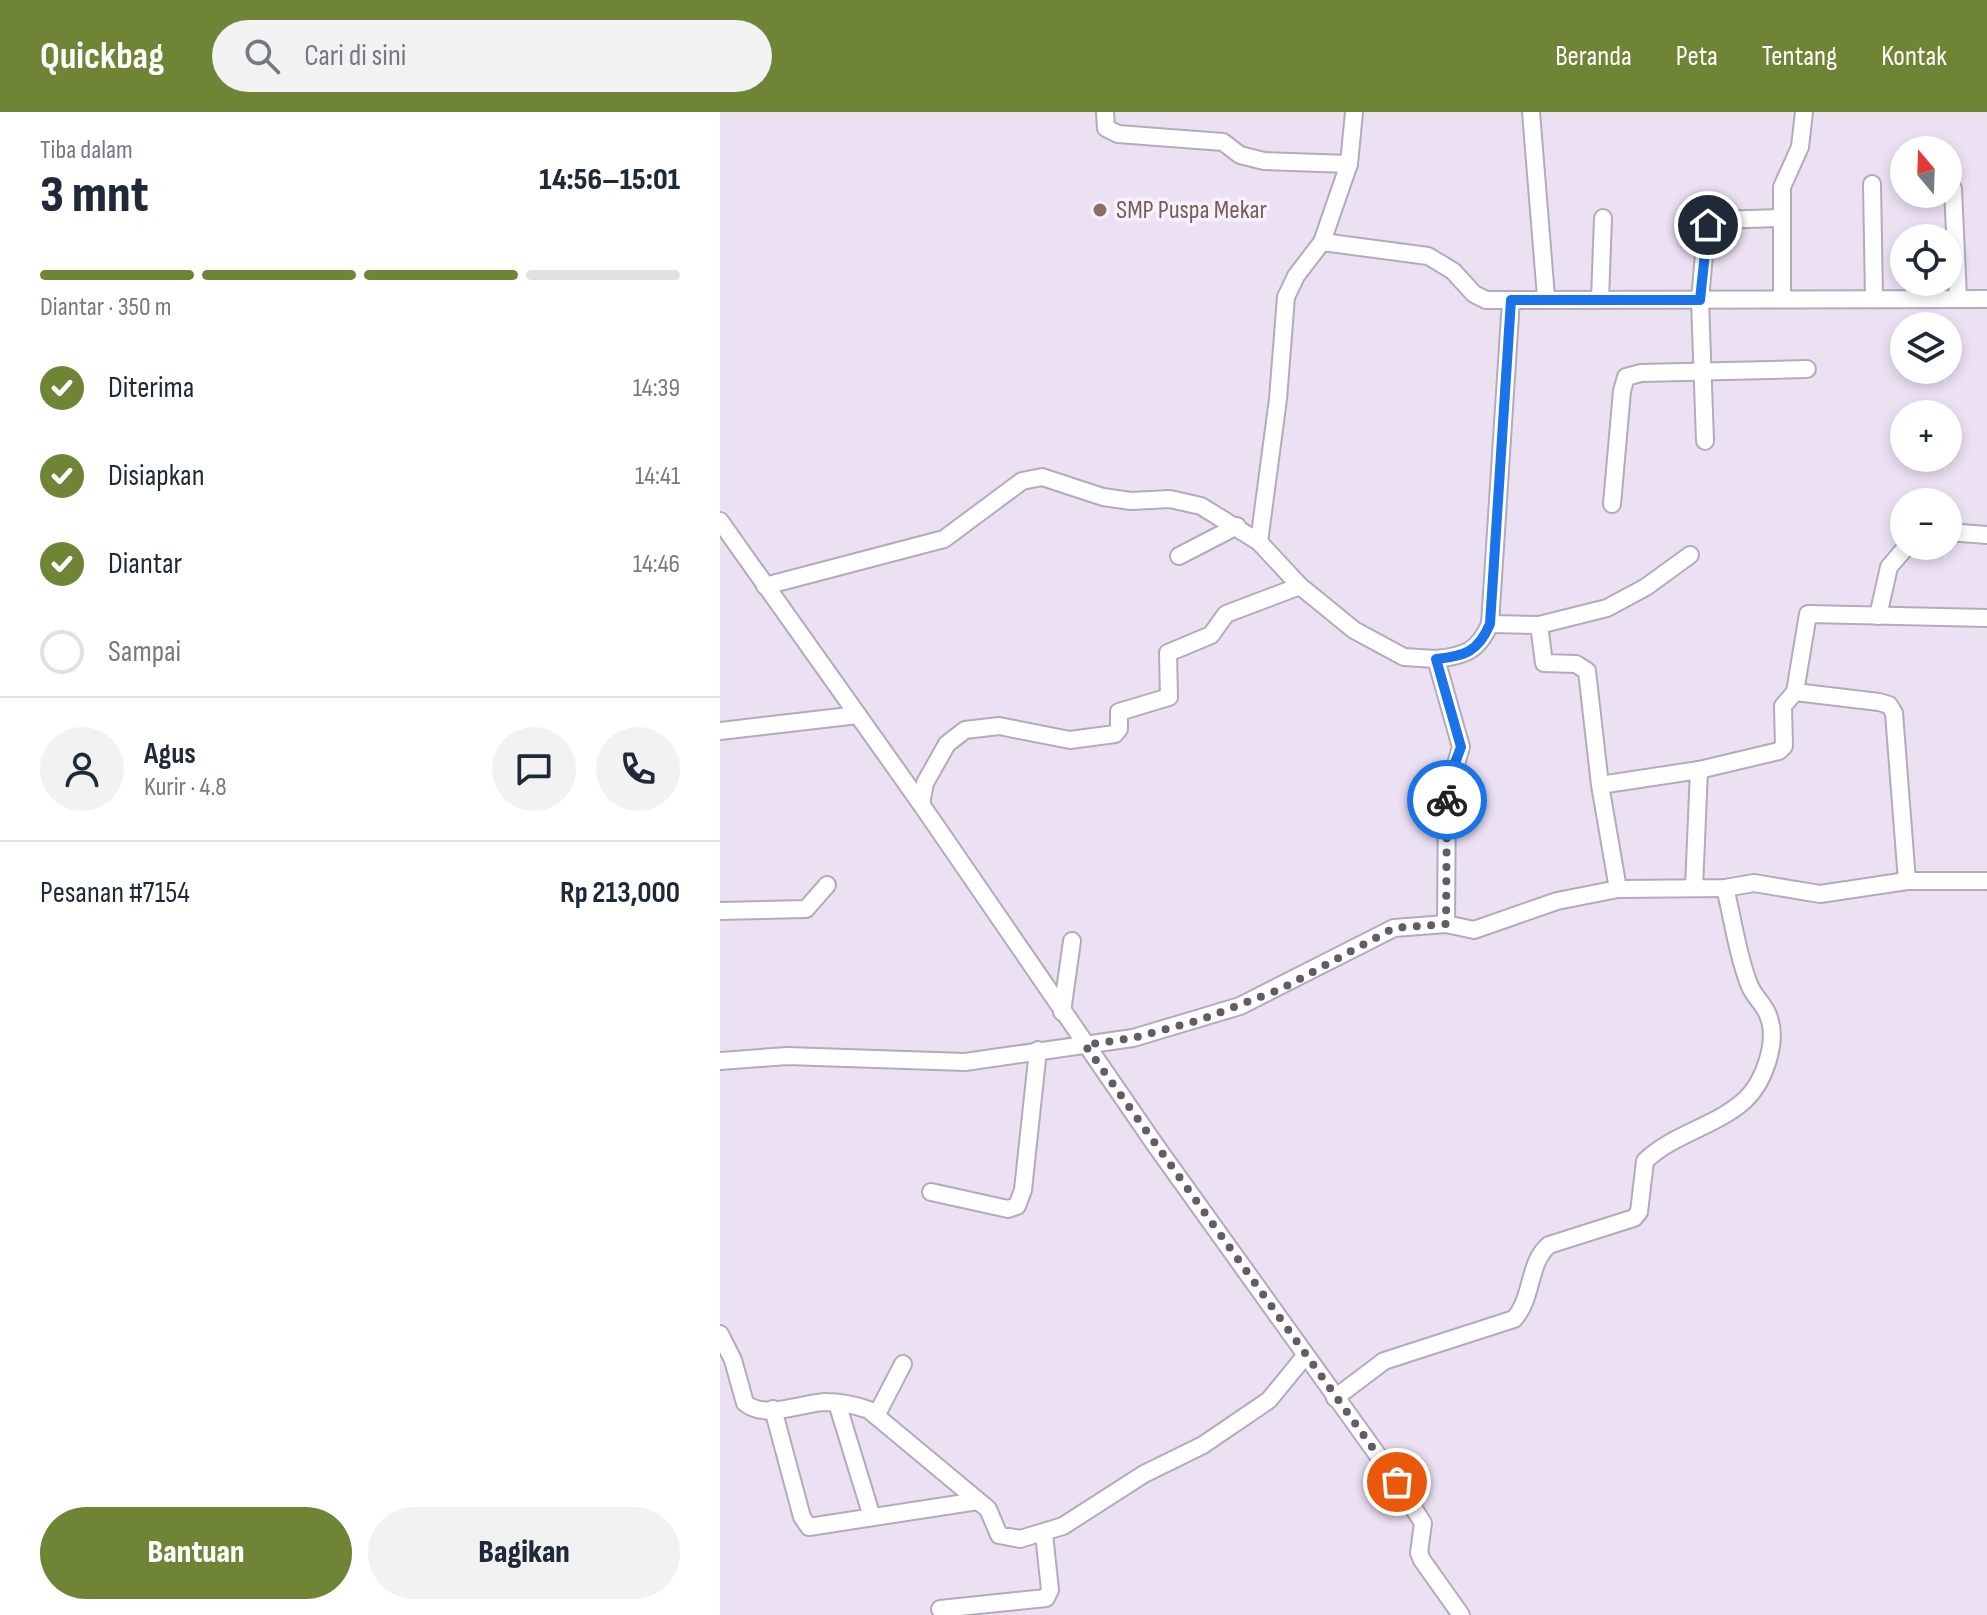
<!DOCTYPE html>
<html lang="id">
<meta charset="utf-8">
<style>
:root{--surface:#fff;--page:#f2f2f3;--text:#1f2937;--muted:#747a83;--line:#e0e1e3;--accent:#6f8435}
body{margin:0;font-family:"Sofia Sans Condensed",sans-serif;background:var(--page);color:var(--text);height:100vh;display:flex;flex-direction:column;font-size:30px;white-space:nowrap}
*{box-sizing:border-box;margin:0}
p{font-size:26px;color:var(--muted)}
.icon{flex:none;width:44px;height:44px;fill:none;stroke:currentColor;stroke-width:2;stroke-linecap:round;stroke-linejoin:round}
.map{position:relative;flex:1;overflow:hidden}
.drawer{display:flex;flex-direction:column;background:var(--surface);width:720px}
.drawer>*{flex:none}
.needle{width:52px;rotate:341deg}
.buttons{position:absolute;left:1170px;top:24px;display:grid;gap:16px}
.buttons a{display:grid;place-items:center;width:72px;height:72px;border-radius:50%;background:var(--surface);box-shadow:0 4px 12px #0003;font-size:40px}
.pin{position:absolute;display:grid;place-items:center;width:68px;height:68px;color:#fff;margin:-34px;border:4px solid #fff;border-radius:50%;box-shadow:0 2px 8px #0007}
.courier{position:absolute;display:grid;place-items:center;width:80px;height:80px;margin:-40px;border:6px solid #1a73e8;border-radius:50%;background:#fff;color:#222;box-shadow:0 2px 10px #0007}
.summary em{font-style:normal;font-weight:800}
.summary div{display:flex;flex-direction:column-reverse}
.summary{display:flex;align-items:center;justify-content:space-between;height:136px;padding:0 40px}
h1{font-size:52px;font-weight:800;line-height:60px}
.bar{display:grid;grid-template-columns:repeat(4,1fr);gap:12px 8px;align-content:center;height:96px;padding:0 40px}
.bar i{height:10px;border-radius:6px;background:var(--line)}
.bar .on{background:var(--accent)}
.bar p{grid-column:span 4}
.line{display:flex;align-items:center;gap:20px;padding:0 40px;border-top:2px solid var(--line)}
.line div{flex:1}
.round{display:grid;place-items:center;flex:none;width:84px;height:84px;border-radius:42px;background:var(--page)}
ol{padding:0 40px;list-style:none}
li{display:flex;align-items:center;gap:24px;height:88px}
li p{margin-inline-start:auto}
li .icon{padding:8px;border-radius:50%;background:var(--accent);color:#fff;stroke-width:4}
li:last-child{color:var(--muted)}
li i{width:44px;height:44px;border:4px solid var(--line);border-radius:50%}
.primary-button{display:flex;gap:16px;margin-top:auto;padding:16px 40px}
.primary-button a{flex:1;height:92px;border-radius:48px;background:var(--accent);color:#fff;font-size:32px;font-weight:800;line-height:92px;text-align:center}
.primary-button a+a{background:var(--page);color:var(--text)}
header{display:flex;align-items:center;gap:48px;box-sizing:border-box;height:112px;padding:0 40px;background:var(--accent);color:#fff}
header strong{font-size:38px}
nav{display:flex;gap:44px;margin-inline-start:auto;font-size:28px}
.search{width:560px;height:72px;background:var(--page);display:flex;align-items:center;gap:20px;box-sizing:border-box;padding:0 28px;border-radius:44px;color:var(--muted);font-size:30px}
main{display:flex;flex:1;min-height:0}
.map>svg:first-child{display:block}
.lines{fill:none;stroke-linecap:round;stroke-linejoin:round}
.minor-casing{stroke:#b3aabb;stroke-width:20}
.minor{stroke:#fff;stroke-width:16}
.done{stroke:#615c66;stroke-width:8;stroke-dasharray:0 14.4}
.route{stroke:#1a73e8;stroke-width:10}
.education-dot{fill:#8d6e63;stroke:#f7f0fe;stroke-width:3}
.labels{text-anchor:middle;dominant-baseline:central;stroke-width:7;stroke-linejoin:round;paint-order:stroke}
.education-label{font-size:26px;fill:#785e54;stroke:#f7f0fe;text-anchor:start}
</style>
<header>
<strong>Quickbag</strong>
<div class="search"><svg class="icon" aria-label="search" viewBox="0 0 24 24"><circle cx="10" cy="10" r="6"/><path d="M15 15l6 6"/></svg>Cari di sini</div>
<nav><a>Beranda</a><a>Peta</a><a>Tentang</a><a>Kontak</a></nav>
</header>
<main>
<section class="drawer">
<div class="summary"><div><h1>3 mnt</h1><p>Tiba dalam</p></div><em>14:56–15:01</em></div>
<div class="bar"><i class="on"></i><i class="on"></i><i class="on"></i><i></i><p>Diantar · 350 m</p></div>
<ol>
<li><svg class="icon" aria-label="check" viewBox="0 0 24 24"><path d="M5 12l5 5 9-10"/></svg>Diterima<p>14:39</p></li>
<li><svg class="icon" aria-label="check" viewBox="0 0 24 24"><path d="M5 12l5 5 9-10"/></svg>Disiapkan<p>14:41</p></li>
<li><svg class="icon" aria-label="check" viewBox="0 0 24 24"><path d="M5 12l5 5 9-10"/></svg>Diantar<p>14:46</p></li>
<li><i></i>Sampai</li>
</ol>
<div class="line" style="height:144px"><a class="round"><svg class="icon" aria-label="person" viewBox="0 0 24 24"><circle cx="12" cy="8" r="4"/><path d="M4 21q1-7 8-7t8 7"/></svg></a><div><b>Agus</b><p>Kurir · 4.8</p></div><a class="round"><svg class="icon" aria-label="chat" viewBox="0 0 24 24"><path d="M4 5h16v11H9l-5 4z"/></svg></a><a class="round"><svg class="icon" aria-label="phone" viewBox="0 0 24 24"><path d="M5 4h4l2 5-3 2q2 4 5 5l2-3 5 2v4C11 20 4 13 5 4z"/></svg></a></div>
<div class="line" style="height:104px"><div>Pesanan #7154</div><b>Rp 213,000</b></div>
<div class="primary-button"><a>Bantuan</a><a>Bagikan</a></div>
</section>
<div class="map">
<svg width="1267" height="1503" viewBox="0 0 1267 1503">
<rect width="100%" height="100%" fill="#ebe1f3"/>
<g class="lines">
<g class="minor-casing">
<g id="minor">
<path d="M385,0L386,16L398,22L503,30L520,43L544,49L629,52"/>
<path d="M811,0L826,185"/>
<path d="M1152,72L1154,186"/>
<path d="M1233,77L1238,186"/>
<path d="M602,130L708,144L733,159L754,182L766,188H791"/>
<path d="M1062,185V75L1080,35L1084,0"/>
<path d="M880,187L883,106"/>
<path d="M985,329L980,188L986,119L988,113L997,108L1060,106"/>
<path d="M892,392L902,279L906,265L921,261L1087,257"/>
<path d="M0,409L201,692L436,1034L677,1370L703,1411L699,1441L702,1448L741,1503"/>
<path d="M1228,420L1267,423"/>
<path d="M539,430L558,287L566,185L576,164L602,130L629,52L634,0"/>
<path d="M459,444L517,414"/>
<path d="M45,474L224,427L302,369L322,365L383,385L411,389L450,387L481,394L539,430L580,474L634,518L684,545L716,547"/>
<path d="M1158,504L1169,455L1187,434"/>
<path d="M770,512L819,513L824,551L856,552L867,559L880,673L898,777"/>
<path d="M819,513L887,496L926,475L970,443"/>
<path d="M1075,580L1159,590L1169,593L1174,601L1187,769"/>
<path d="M0,619L138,603"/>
<path d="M880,673L979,658L1059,639L1064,634L1063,594L1075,580L1088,502L1267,506"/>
<path d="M201,692L205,671L227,632L245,618L279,614L350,628L395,622L399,617V600L449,585L448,541L491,523L506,502L580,474"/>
<path d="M974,776L979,658"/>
<path d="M0,799L86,797L107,773"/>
<path d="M726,812L727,683L741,635L716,547C745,544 758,539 770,512L791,188L1267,187"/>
<path d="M342,900L352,829"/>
<path d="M0,949L67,944L245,950L413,926L520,894L674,816L726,812L754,818L837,789L898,777L1005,776L1034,771L1100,782L1187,769H1267"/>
<path d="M211,1080L288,1097L297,1094L303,1078L318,938"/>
<path d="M0,1222L13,1248L25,1291C45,1308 81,1291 105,1290C120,1290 135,1293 149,1298L268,1397L279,1423L300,1427L343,1414L424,1362L483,1333L549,1288L585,1244"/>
<path d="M615,1286L664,1249L794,1207C813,1187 808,1150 829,1133L914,1106L919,1100L925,1049C954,1021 995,1015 1025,988C1044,970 1059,929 1048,903C1044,892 1033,884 1029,872C1017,842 1013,807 1005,776"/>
<path d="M117,1291L152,1405"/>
<path d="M53,1297L82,1405L89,1415L258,1389"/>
<path d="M156,1304L183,1252"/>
<path d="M220,1497L326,1486L330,1478L324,1422"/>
</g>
</g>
<use href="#minor" class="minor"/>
</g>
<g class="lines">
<path class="done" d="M677,1370L365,933L413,926L480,908L561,877L674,816L726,812L727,688"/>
<path class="route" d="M727,688L729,667L741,635L716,547C745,544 758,540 770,512L791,188H980L988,113"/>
</g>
<circle class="education-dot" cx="380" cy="98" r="8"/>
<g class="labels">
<g class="education-label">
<text x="396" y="98">SMP Puspa Mekar</text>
</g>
</g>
</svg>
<div class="buttons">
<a><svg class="needle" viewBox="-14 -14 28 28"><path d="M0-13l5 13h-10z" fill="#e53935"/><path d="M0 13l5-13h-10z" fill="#747a83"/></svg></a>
<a><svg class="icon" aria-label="locate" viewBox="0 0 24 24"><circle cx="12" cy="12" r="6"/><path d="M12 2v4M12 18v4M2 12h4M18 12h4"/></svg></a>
<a><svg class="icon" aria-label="layers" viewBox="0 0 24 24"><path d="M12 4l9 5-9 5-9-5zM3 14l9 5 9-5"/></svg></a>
<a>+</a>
<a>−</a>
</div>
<div class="pin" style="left:677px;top:1370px;background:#ea580c"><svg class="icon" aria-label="bag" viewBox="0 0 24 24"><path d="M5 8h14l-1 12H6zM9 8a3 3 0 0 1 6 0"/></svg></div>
<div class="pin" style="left:988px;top:113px;background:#1f2937"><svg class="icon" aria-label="home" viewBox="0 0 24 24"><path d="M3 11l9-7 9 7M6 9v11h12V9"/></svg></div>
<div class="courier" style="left:727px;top:688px"><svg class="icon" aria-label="bike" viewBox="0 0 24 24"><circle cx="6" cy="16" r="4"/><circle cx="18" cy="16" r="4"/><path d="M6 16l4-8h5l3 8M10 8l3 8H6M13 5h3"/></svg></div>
</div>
</main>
